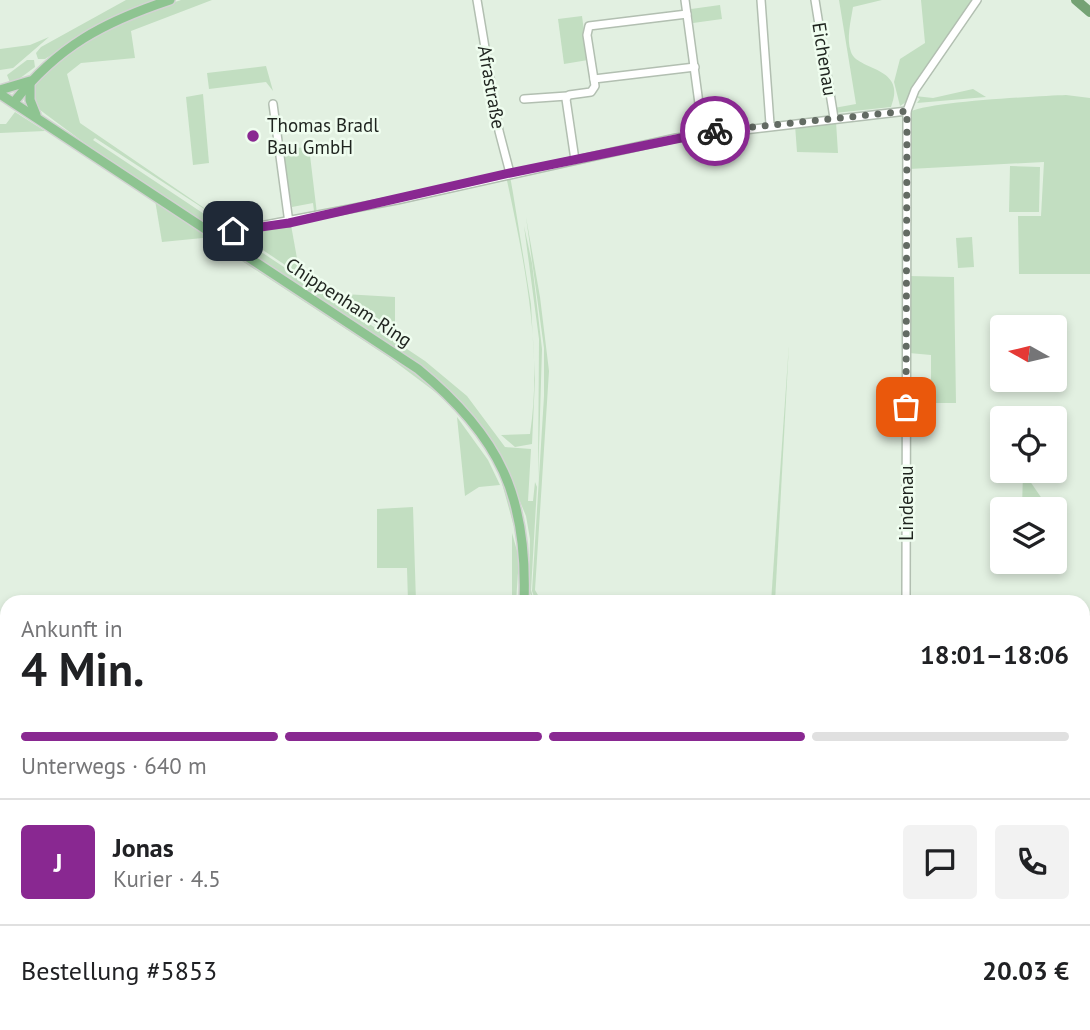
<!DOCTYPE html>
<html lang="de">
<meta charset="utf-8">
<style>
:root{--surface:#fff;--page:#f2f2f2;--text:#202124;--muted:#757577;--line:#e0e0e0;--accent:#892891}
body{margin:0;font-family:"PT Sans",sans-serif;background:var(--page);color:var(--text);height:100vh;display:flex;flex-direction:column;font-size:26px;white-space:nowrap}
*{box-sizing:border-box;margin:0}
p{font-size:23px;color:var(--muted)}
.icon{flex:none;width:38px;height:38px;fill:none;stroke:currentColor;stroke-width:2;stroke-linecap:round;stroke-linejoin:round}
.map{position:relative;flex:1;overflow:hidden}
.panel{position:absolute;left:0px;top:595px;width:1090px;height:436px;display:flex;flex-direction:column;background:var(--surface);border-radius:21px 21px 0 0;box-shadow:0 4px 10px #0003}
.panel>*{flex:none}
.needle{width:46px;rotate:278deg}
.buttons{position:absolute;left:990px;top:315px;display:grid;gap:14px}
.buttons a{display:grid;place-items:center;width:77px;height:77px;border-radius:7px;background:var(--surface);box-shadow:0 4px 10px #0003;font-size:35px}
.pin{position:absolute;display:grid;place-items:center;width:60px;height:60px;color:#fff;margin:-30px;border-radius:14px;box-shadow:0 4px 10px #0006}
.courier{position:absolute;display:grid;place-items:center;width:70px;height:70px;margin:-35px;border:5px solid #892891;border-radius:50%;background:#fff;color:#222;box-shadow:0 2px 9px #0007}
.head em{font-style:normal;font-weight:800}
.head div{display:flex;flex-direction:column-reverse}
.head{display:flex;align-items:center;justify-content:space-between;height:119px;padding:0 21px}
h1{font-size:46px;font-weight:800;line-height:52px}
.bar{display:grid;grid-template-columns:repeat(4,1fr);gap:10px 7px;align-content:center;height:84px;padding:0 21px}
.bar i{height:9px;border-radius:5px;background:var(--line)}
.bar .current{background:var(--accent)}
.bar p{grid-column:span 4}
.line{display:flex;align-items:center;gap:18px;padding:0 21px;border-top:2px solid var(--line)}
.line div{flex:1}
.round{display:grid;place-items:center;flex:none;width:74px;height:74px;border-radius:7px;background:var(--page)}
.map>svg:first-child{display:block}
.green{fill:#c2dec1}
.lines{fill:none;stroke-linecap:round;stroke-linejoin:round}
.river{stroke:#74a274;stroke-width:10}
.minor-casing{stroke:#b2bfb1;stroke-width:10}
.major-casing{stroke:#d2d3d2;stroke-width:12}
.minor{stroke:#fff;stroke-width:7}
.major{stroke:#8ec491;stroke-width:9}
.rail-casing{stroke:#40463f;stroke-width:4.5}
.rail{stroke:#effdef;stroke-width:2;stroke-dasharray:5;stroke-linecap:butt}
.done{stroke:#636b63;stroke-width:7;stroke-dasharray:0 12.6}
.route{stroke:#892891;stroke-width:9}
.poi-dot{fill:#892891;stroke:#effdef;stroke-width:2.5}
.labels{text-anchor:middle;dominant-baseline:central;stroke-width:5;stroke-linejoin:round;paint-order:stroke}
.street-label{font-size:19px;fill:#1f241f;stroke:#effdef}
.poi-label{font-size:19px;fill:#1f241f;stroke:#effdef;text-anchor:start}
</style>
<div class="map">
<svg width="1090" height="1030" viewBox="0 0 1090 1030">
<rect width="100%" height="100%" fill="#e2f0e1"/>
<g class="green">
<path d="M126,0H161L106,20L45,59H38L36,53L41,47Z"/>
<path d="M181,0H212L131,31L135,58L81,63L67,74L80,123L232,227L95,138L93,140L425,361L467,396L505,447L531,449L528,501H533L535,482L537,487L531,590L534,602L529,591L530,539L526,516L499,451L461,401L413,362L102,156L36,107L33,87C70,38 124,18 181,0Z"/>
<path d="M839,0H882L853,7C851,20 846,39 851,52C857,71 908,66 891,107L835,113L834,108L856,104Z"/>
<path d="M921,0H973L906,102L900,106L894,82L900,59L925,43Z"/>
<path d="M720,5L722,19L693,23L691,9Z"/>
<path d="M582,16L588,60L564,64L558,19Z"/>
<path d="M49,37L13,68L0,70V49L30,45Z"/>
<path d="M27,60H34L35,67L11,85L7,75Z"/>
<path d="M266,66L273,91L266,82L209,89L207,73Z"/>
<path d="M973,89L986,97L917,103L920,99L915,96L933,98Z"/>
<path d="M203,94L209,163L193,165L186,97Z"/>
<path d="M1066,95L1090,98V274H1019L1018,216H1041L1044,162L909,169V113C919,102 1042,96 1066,95Z"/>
<path d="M15,112L45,131L0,133V124H6Z"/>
<path d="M836,122L838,153L797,152L795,125L801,124L802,128Z"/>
<path d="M309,147L317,214L301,218V214L314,211L313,203L292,207L290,196L286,197L281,149Z"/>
<path d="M1010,166L1040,167L1039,212H1009Z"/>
<path d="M506,176H510L513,193L531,304L535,379L532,444L515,447L501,435L530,434C543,348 524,260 506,176Z"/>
<path d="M155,200L213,237L162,242Z"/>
<path d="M526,217L540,297L549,371L535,590L542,602H536L532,591L544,396V348Z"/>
<path d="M291,225L300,275L245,238L247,230Z"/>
<path d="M524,226L532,263L542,349L538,481L539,339Z"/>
<path d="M972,237L974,267L958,268L956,238Z"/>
<path d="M214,238L412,369L448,398L490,451L510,492L516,534L500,476L487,451L460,415L438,394L390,358L210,240Z"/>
<path d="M909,276L954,277L956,403H931V355L909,353Z"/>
<path d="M327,293L395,297V338Z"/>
<path d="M789,344L775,602H771Z"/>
<path d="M457,417L488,460L500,485L479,487L465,496Z"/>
<path d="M1023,471L1049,509H1022Z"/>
<path d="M413,507L416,602H408L407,568H377V509Z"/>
<path d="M512,533L519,558L516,602H512Z"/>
</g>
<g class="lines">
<path class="river" d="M1076,0L1090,12"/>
<g class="minor-casing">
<g id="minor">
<path d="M477,0L499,131L510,173"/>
<path d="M685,0L703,133"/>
<path d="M761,0L770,124"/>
<path d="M815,0L834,118"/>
<path d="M594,79L695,67"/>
<path d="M524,99L567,96"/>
<path d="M273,104L289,223"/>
<path d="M575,160L566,99L569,95L591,92L595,86L587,35L589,26L687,14"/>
<path d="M233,231L397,200L676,138L907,111"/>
<path d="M906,602L907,111L915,90L977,0"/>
<path d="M0,937H7"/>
<path d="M0,984H7"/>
<path d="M0,1016L1,1030"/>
<path d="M457,1024V1030"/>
<path d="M120,1030V1024"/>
<path d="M220,1030H235"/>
<path d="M304,1030L316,1024"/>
<path d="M364,1030H401"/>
</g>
</g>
<g class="major-casing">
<g id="major">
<path d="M30,82V100L36,115"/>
<path d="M0,90L30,81"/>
<path d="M0,94L418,369C500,436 528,497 524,602"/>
<path d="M14,102C58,46 104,22 170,0"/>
<path d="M1083,620H1090"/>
<path d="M0,627H7"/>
</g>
</g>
<use href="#minor" class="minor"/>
<use href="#major" class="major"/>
<g class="rail-casing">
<g id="rail">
<path d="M0,778H7"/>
<path d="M0,789H7"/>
<path d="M1083,797H1090"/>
<path d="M1083,808H1090"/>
</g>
</g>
<use href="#rail" class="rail"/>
</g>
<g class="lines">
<path class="done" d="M715,131L907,111L906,407"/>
<path class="route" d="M233,231L289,223L510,173L715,131"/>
</g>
<circle class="poi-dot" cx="253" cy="136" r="7"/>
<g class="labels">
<g class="street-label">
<text transform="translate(825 59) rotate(81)">Eichenau</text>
<text transform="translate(492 87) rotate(80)">Afrastraße</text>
<text transform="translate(349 302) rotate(33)">Chippenham-Ring</text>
<text transform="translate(906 503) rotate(-90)">Lindenau</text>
</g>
<g class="poi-label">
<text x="267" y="125">Thomas Bradl<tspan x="267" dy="22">Bau GmbH</tspan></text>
</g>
</g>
</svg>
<div class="buttons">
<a><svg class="needle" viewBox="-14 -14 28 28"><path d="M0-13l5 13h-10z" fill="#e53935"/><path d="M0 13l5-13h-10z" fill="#757577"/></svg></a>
<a><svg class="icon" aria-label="locate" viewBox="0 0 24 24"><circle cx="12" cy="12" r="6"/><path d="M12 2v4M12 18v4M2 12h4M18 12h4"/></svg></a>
<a><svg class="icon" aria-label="layers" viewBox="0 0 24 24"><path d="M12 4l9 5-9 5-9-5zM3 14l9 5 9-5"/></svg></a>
</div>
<div class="pin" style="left:906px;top:407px;background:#ea580c"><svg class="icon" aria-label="bag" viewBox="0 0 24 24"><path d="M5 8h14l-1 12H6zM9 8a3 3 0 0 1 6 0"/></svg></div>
<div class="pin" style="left:233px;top:231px;background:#1f2937"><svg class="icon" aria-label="home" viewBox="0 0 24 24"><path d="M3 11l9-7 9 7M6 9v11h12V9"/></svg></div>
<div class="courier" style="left:715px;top:131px"><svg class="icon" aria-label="bike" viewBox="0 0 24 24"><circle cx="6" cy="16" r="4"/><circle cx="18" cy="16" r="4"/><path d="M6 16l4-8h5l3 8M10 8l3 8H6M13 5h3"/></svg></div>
<section class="panel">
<div class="head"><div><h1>4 Min.</h1><p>Ankunft in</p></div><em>18:01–18:06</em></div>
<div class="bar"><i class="current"></i><i class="current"></i><i class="current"></i><i></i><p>Unterwegs · 640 m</p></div>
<div class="line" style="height:126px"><b class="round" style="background:var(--accent);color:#fff">J</b><div><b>Jonas</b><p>Kurier · 4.5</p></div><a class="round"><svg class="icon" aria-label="chat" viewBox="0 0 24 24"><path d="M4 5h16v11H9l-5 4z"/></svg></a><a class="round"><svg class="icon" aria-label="phone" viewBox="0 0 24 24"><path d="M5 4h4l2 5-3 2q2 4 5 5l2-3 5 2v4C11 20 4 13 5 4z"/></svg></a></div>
<div class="line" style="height:91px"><div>Bestellung #5853</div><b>20.03 €</b></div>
</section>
</div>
